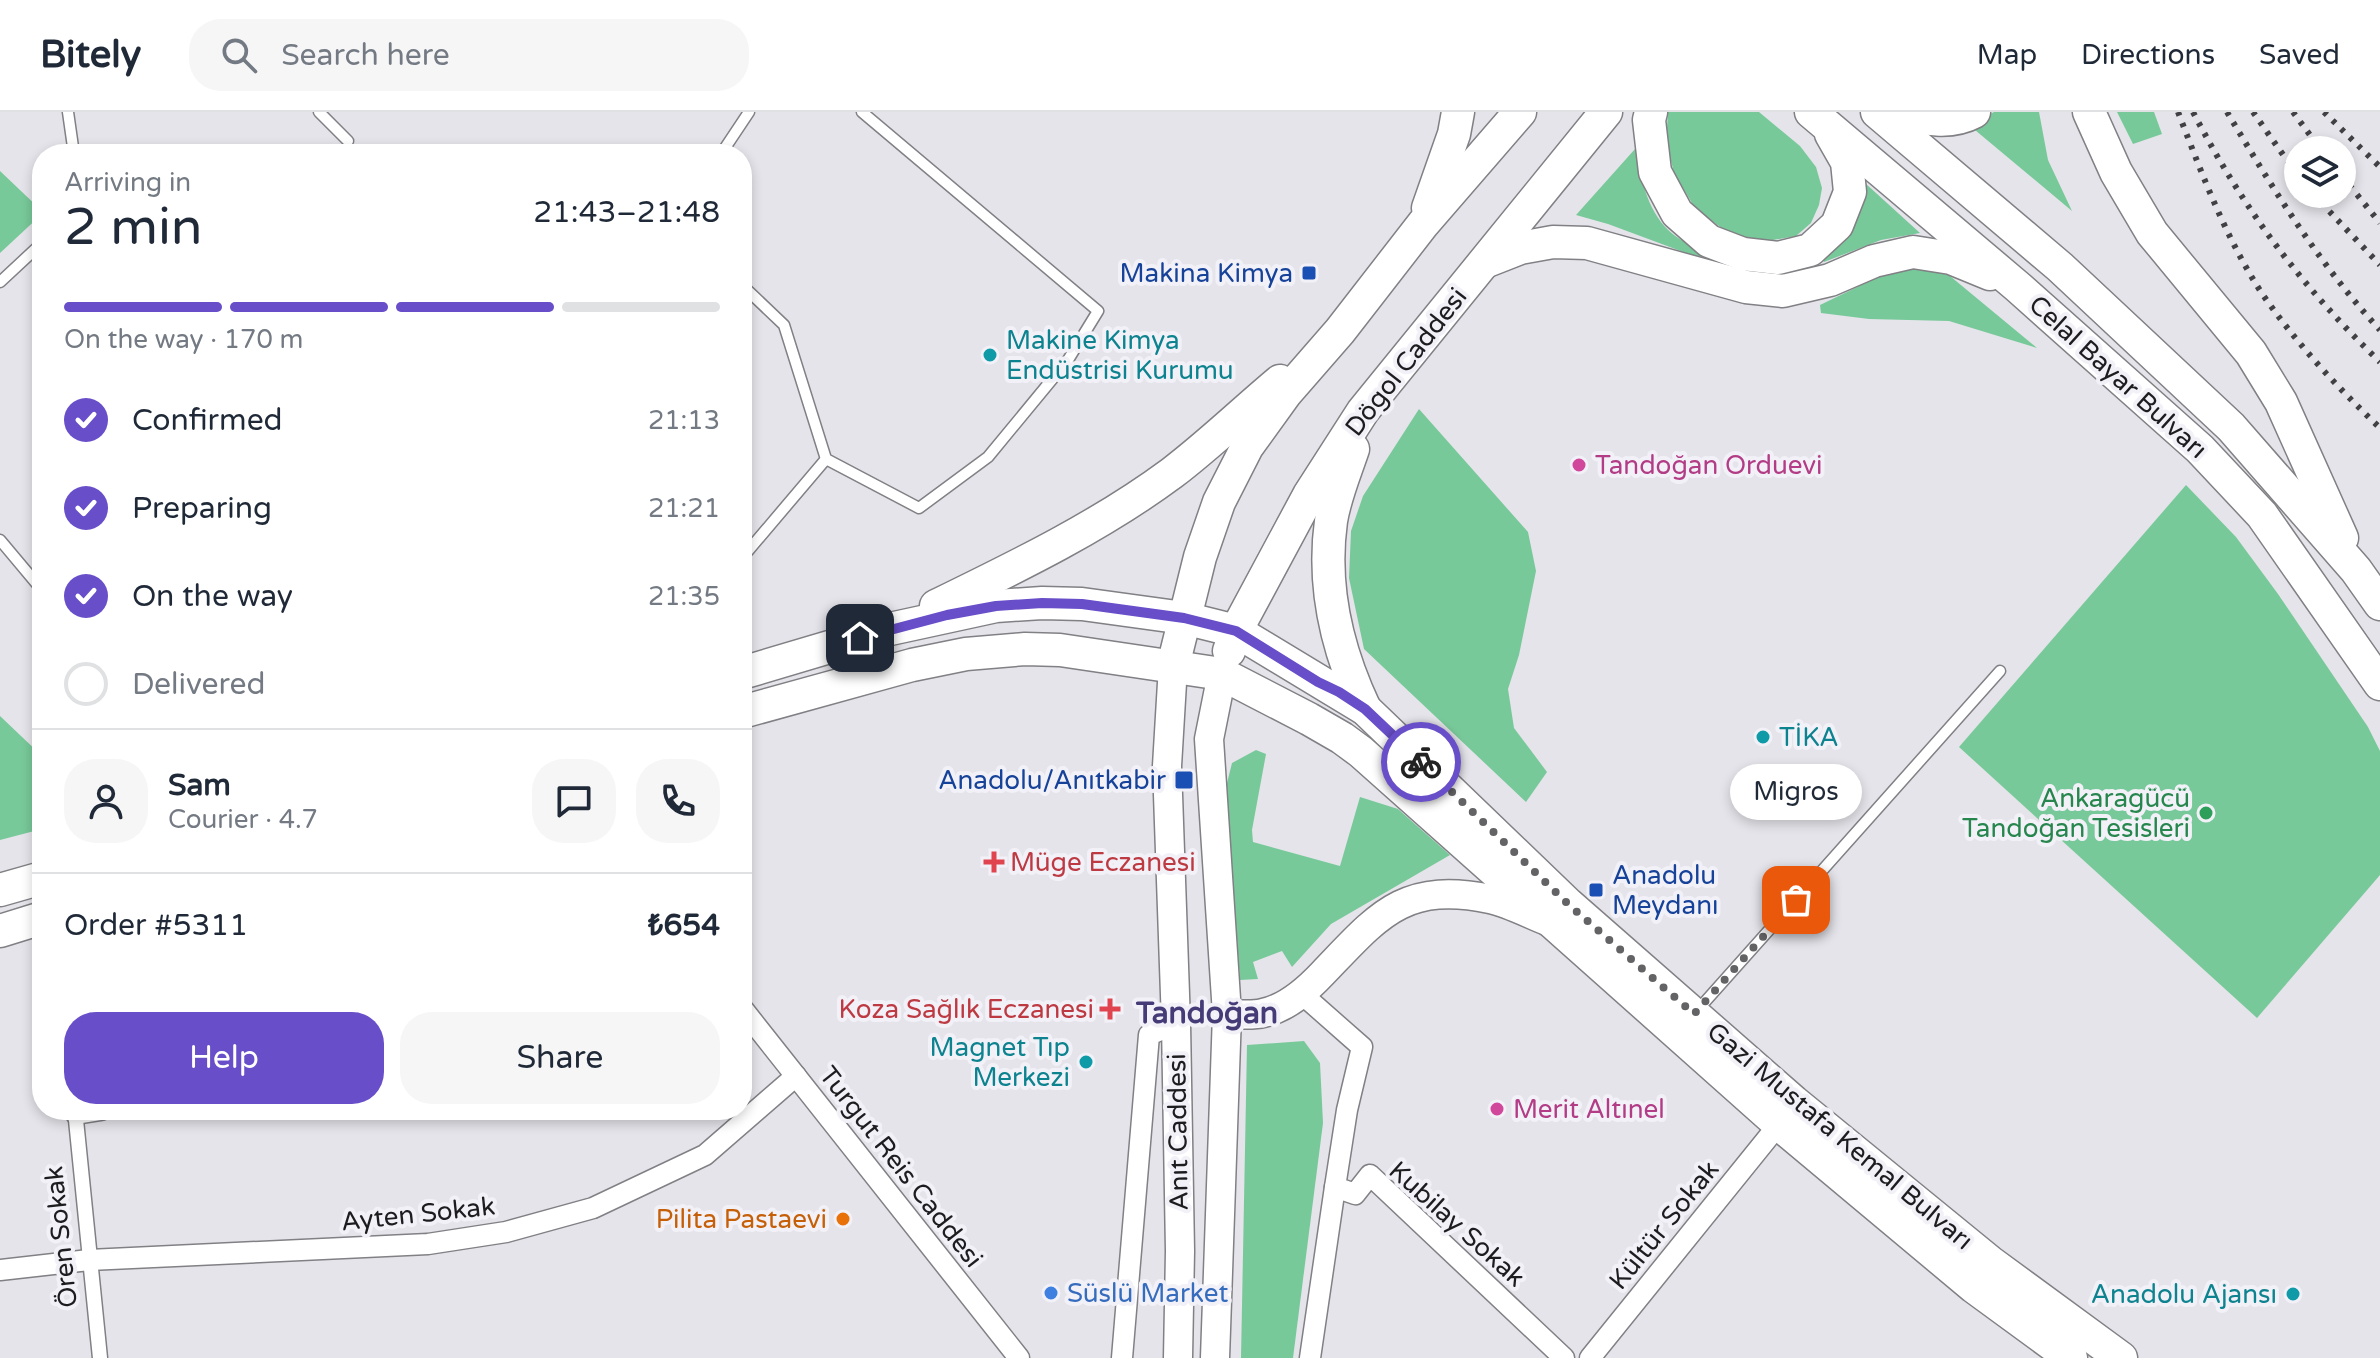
<!DOCTYPE html>
<meta charset="utf-8">
<style>
:root{--surface:#fff;--page:#f6f6f7;--text:#1f2937;--muted:#747a83;--line:#e0e1e3;--accent:#684ec8}
body{margin:0;font-family:"Varela Round",sans-serif;background:var(--page);color:var(--text);height:100vh;display:flex;flex-direction:column;font-size:30px;white-space:nowrap}
*{box-sizing:border-box;margin:0}
p{font-size:26px;color:var(--muted)}
.icon{flex:none;width:44px;height:44px;fill:none;stroke:currentColor;stroke-width:2;stroke-linecap:round;stroke-linejoin:round}
.map{position:relative;flex:1;overflow:hidden}
.sheet{position:absolute;left:32px;top:32px;width:720px;height:976px;display:flex;flex-direction:column;background:var(--surface);border-radius:32px;box-shadow:0 4px 12px #0003}
.sheet>*{flex:none}
.controls{position:absolute;left:2284px;top:24px;display:grid;gap:16px}
.controls a{display:grid;place-items:center;width:72px;height:72px;border-radius:50%;background:var(--surface);box-shadow:0 4px 12px #0003;font-size:40px}
.pin{position:absolute;display:grid;place-items:center;width:68px;height:68px;color:#fff;margin:-34px;border-radius:16px;box-shadow:0 4px 12px #0006}
.courier{position:absolute;display:grid;place-items:center;width:80px;height:80px;margin:-40px;border:6px solid #684ec8;border-radius:50%;background:#fff;color:#222;box-shadow:0 2px 10px #0007}
.bubble{position:absolute;height:56px;border-radius:28px;background:var(--surface);box-shadow:0 4px 12px #0003;font-size:26px;font-weight:600;line-height:56px;text-align:center}
.summary em{font-style:normal;font-weight:600}
.summary div{display:flex;flex-direction:column-reverse}
.summary{display:flex;align-items:center;justify-content:space-between;height:136px;padding:0 32px}
h1{font-size:52px;font-weight:600;line-height:60px}
.bar{display:grid;grid-template-columns:repeat(4,1fr);gap:12px 8px;align-content:center;height:96px;padding:0 32px}
.bar i{height:10px;border-radius:6px;background:var(--line)}
.bar .current{background:var(--accent)}
.bar p{grid-column:span 4}
.line{display:flex;align-items:center;gap:20px;padding:0 32px;border-top:2px solid var(--line)}
.line div{flex:1}
.round{display:grid;place-items:center;flex:none;width:84px;height:84px;border-radius:32px;background:var(--page)}
ol{padding:0 32px;list-style:none}
li{display:flex;align-items:center;gap:24px;height:88px}
li p{margin-inline-start:auto}
li .icon{padding:8px;border-radius:50%;background:var(--accent);color:#fff;stroke-width:4}
li:last-child{color:var(--muted)}
li i{width:44px;height:44px;border:4px solid var(--line);border-radius:50%}
.action{display:flex;gap:16px;margin-top:auto;padding:16px 32px}
.action a{flex:1;height:92px;border-radius:32px;background:var(--accent);color:#fff;font-size:32px;font-weight:600;line-height:92px;text-align:center}
.action a+a{background:var(--page);color:var(--text)}
header{display:flex;align-items:center;gap:48px;box-sizing:border-box;height:112px;padding:0 40px;background:var(--surface);border-bottom:2px solid var(--line)}
header strong{font-size:38px}
nav{display:flex;gap:44px;margin-inline-start:auto;font-size:28px}
.search{width:560px;height:72px;background:var(--page);display:flex;align-items:center;gap:20px;box-sizing:border-box;padding:0 28px;border-radius:32px;color:var(--muted);font-size:30px}
.map>svg:first-child{display:block}
.green{fill:#78c999}
.lines{fill:none;stroke-linecap:round;stroke-linejoin:round}
.service-casing{stroke:#808085;stroke-width:13}
.pedestrian-casing{stroke:#808085;stroke-width:17}
.minor-casing{stroke:#808085;stroke-width:23}
.secondary-casing{stroke:#808085;stroke-width:31}
.primary-casing{stroke:#808085;stroke-width:35}
.service{stroke:#fff;stroke-width:10}
.pedestrian{stroke:#fff;stroke-width:14}
.minor{stroke:#fff;stroke-width:20}
.secondary{stroke:#fff;stroke-width:28}
.primary{stroke:#fff;stroke-width:32}
.rail{stroke:#414043;stroke-width:6;stroke-dasharray:4 8;stroke-linecap:butt}
.done{stroke:#636366;stroke-width:8;stroke-dasharray:0 14.4}
.route{stroke:#684ec8;stroke-width:10}
.transit-dot{fill:#1a4fb4;stroke:#f2f1f8;stroke-width:3}
.culture-dot{fill:#0f9aa8;stroke:#f2f1f8;stroke-width:3}
.hotel-dot{fill:#d1479c;stroke:#f2f1f8;stroke-width:3}
.leisure-dot{fill:#2e9e5b;stroke:#f2f1f8;stroke-width:3}
.health-dot{fill:#e0444e;stroke:#f2f1f8;stroke-width:3}
.food-dot{fill:#e8710a;stroke:#f2f1f8;stroke-width:3}
.shop-dot{fill:#3f7fe0;stroke:#f2f1f8;stroke-width:3}
.labels{text-anchor:middle;dominant-baseline:central;stroke-width:8;stroke-linejoin:round;paint-order:stroke}
.transit-label{font-size:26px;fill:#164399;stroke:#f2f1f8;text-anchor:end}
.culture-label{font-size:26px;fill:#0d838f;stroke:#f2f1f8;text-anchor:start}
.street-label{font-size:26px;fill:#1d1d1f;stroke:#f2f1f8}
.hotel-label{font-size:26px;fill:#b23c85;stroke:#f2f1f8;text-anchor:start}
.leisure-label{font-size:26px;fill:#27864d;stroke:#f2f1f8;text-anchor:end}
.health-label{font-size:26px;fill:#be3a42;stroke:#f2f1f8;text-anchor:start}
.food-label{font-size:26px;fill:#c56008;stroke:#f2f1f8;text-anchor:end}
.shop-label{font-size:26px;fill:#366cbe;stroke:#f2f1f8;text-anchor:start}
.quarter-label{font-size:30px;font-weight:bold;fill:#443b77;stroke:#f2f1f8}
</style>
<header>
<strong>Bitely</strong>
<div class="search"><svg class="icon" aria-label="search" viewBox="0 0 24 24"><circle cx="10" cy="10" r="6"/><path d="M15 15l6 6"/></svg>Search here</div>
<nav><a>Map</a><a>Directions</a><a>Saved</a></nav>
</header>
<div class="map">
<svg width="2380" height="1246" viewBox="0 0 2380 1246">
<rect width="100%" height="100%" fill="#e5e4ea"/>
<g class="green">
<path d="M1668,0H1759L1800,34L1816,55L1822,76L1819,93L1811,111L1796,124L1773,128L1747,127L1723,117L1695,96L1674,61L1666,29Z"/>
<path d="M1994,0H2039L2048,48L2072,99L1969,13Z"/>
<path d="M2117,0H2154L2162,22L2133,32Z"/>
<path d="M1635,37C1641,67 1648,103 1674,123C1686,132 1701,138 1714,146L1713,151L1608,112L1576,103Z"/>
<path d="M0,59L42,99V102L0,141Z"/>
<path d="M1865,71L1920,121L1881,128L1824,150L1821,145L1860,97Z"/>
<path d="M1914,157L1932,158L1950,164L2037,236L1949,209L1869,207L1821,201L1820,193L1878,165Z"/>
<path d="M1419,297L1528,420L1536,459L1519,543L1508,577L1514,616L1547,660L1526,690L1364,537L1349,466L1351,419L1363,384Z"/>
<path d="M2186,373L2236,425L2278,482L2368,615L2380,639V763L2257,906L1959,635Z"/>
<path d="M0,604L42,644V717L0,728Z"/>
<path d="M1256,638L1266,642L1252,718L1253,730L1340,754L1360,685L1398,697L1450,743L1331,812L1292,855L1282,839L1253,850L1258,867L1240,868L1226,675L1232,651Z"/>
<path d="M1304,929L1320,951L1323,1011L1293,1246H1241L1247,933Z"/>
</g>
<g class="lines">
<g class="service-casing">
<g id="service">
<path d="M68,0L74,42"/>
<path d="M319,0L348,29"/>
<path d="M721,42L749,0"/>
<path d="M0,170L42,131"/>
<path d="M742,173L784,213L826,347L919,396L988,345L1068,248L1098,199L862,0"/>
<path d="M0,428L42,478"/>
<path d="M742,446L826,347"/>
<path d="M1695,901L2000,559"/>
</g>
</g>
<g class="pedestrian-casing">
<path id="pedestrian" d="M75,998L100,1246"/>
</g>
<g class="minor-casing">
<g id="minor">
<path d="M1303,883L1362,935L1347,998L1335,1075L1355,1082L1370,1063L1564,1246"/>
<path d="M742,896L1019,1246"/>
<path d="M76,1002L101,998"/>
<path d="M0,1158L89,1148L428,1132L506,1120L593,1096L705,1043L796,964"/>
<path d="M1122,1246L1149,923L1176,911"/>
<path d="M1310,1246L1335,1075"/>
<path d="M1590,1246L1779,1012"/>
</g>
</g>
<g class="secondary-casing">
<g id="secondary">
<path d="M1173,554L1167,654L1176,911L1180,1139L1178,1246"/>
<path d="M1227,902C1238,902 1252,904 1263,901C1287,896 1307,878 1323,861C1378,804 1403,769 1490,787C1509,791 1529,802 1547,809"/>
<path d="M1215,1246L1227,902L1209,627L1222,562"/>
</g>
</g>
<g class="primary-casing">
<g id="primary">
<path d="M1651,0L1649,8L1655,60L1677,101L1709,129L1743,142L1778,146L1810,138L1837,113L1850,80L1847,50L1831,22"/>
<path d="M1811,0L2018,175L2200,337L2262,403L2380,572"/>
<path d="M1877,0L2060,155L2231,315L2356,458L2380,492"/>
<path d="M1899,0C1924,7 1950,13 1974,0"/>
<path d="M2089,0L2116,60L2152,121L2251,241L2281,290L2342,426"/>
<path d="M1428,96L1454,22L1458,0"/>
<path d="M1487,149L1520,136L1553,130L1587,131L1746,175L1783,179L1830,168L1874,149L1913,140L1951,146L1990,162"/>
<path d="M1353,337C1345,361 1335,384 1331,409C1322,474 1337,538 1365,597"/>
<path d="M936,494C1016,455 1099,415 1172,361C1209,333 1244,299 1280,269"/>
<path d="M1229,539L1236,519L1309,383L1363,299L1606,0"/>
<path d="M1173,554L1200,445L1219,390L1247,335L1286,281L1340,219L1423,112L1520,0"/>
<path d="M742,561L890,517L996,494L1042,491L1082,492L1184,506L1236,519L1365,597L1568,792L1794,990L1990,1150L2121,1246"/>
<path d="M742,600L912,553L966,542L1025,537L1060,538L1222,562L1309,607L1342,626L1361,640L1779,1012L1974,1175L2071,1246"/>
<path d="M0,778L42,766"/>
<path d="M0,819L42,806"/>
</g>
</g>
<use href="#service" class="service"/>
<use href="#pedestrian" class="pedestrian"/>
<use href="#minor" class="minor"/>
<use href="#secondary" class="secondary"/>
<use href="#primary" class="primary"/>
<g class="rail">
<path d="M2178,0C2202,62 2226,127 2263,183C2297,232 2337,275 2380,316"/>
<path d="M2193,0C2244,98 2301,174 2380,250"/>
<path d="M2227,0C2273,77 2319,152 2380,218"/>
<path d="M2253,0L2298,64"/>
<path d="M2293,0L2321,38"/>
<path d="M2324,0L2380,55"/>
<path d="M2342,64L2380,111"/>
<path d="M2313,82L2380,153"/>
</g>
</g>
<g class="lines">
<path class="done" d="M1421,650L1568,792L1694,902L1796,788"/>
<path class="route" d="M860,526L947,503L996,494L1042,491L1082,492L1184,506L1236,519L1318,570L1339,580L1365,597L1421,650"/>
</g>
<g class="transit-dot">
<rect x="1301" y="153" width="16" height="16" rx="4"/>
<rect x="1174" y="658" width="20" height="20" rx="4"/>
<rect x="1588" y="770" width="16" height="16" rx="4"/>
</g>
<g class="culture-dot">
<circle cx="990" cy="243" r="8"/>
<circle cx="1763" cy="625" r="8"/>
<circle cx="1086" cy="950" r="8"/>
<circle cx="2293" cy="1182" r="8"/>
</g>
<g class="hotel-dot">
<circle cx="1579" cy="353" r="8"/>
<circle cx="1497" cy="997" r="8"/>
</g>
<circle class="leisure-dot" cx="2206" cy="701" r="8"/>
<g class="health-dot">
<path d="M990 738h8v8h8v8h-8v8h-8v-8h-8v-8h8z"/>
<path d="M1106 885h8v8h8v8h-8v8h-8v-8h-8v-8h8z"/>
</g>
<circle class="food-dot" cx="843" cy="1107" r="8"/>
<circle class="shop-dot" cx="1051" cy="1181" r="8"/>
<g class="labels">
<g class="transit-label">
<text x="1293" y="161">Makina Kimya</text>
<text x="1166" y="668">Anadolu/Anıtkabir</text>
<text x="1612" y="763" text-anchor="start">Anadolu<tspan x="1612" dy="30">Meydanı</tspan></text>
</g>
<g class="culture-label">
<text x="1006" y="228">Makine Kimya<tspan x="1006" dy="30">Endüstrisi Kurumu</tspan></text>
<text x="1779" y="625">TİKA</text>
<text x="1070" y="935" text-anchor="end">Magnet Tıp<tspan x="1070" dy="30">Merkezi</tspan></text>
<text x="2277" y="1182" text-anchor="end">Anadolu Ajansı</text>
</g>
<g class="street-label">
<text transform="translate(1406 250) rotate(-52)">Dögol Caddesi</text>
<text transform="translate(2118 265) rotate(42)">Celal Bayar Bulvarı</text>
<text transform="translate(1178 1020) rotate(-91)">Anıt Caddesi</text>
<text transform="translate(1840 1024) rotate(40)">Gazi Mustafa Kemal Bulvarı</text>
<text transform="translate(901 1055) rotate(52)">Turgut Reis Caddesi</text>
<text transform="translate(418 1102) rotate(-6)">Ayten Sokak</text>
<text transform="translate(1457 1112) rotate(42)">Kubilay Sokak</text>
<text transform="translate(1664 1113) rotate(-51)">Kültür Sokak</text>
<text transform="translate(61 1125) rotate(-96)">Ören Sokak</text>
</g>
<g class="hotel-label">
<text x="1595" y="353">Tandoğan Orduevi</text>
<text x="1513" y="997">Merit Altınel</text>
</g>
<g class="leisure-label">
<text x="2190" y="686">Ankaragücü<tspan x="2190" dy="30">Tandoğan Tesisleri</tspan></text>
</g>
<g class="health-label">
<text x="1010" y="750">Müge Eczanesi</text>
<text x="1094" y="897" text-anchor="end">Koza Sağlık Eczanesi</text>
</g>
<g class="food-label">
<text x="827" y="1107">Pilita Pastaevi</text>
</g>
<g class="shop-label">
<text x="1067" y="1181">Süslü Market</text>
</g>
<g class="quarter-label">
<text x="1207" y="901">Tandoğan</text>
</g>
</g>
</svg>
<div class="controls">
<a><svg class="icon" aria-label="layers" viewBox="0 0 24 24"><path d="M12 4l9 5-9 5-9-5zM3 14l9 5 9-5"/></svg></a>
</div>
<div class="pin" style="left:1796px;top:788px;background:#ea580c"><svg class="icon" aria-label="bag" viewBox="0 0 24 24"><path d="M5 8h14l-1 12H6zM9 8a3 3 0 0 1 6 0"/></svg></div>
<div class="pin" style="left:860px;top:526px;background:#1f2937"><svg class="icon" aria-label="home" viewBox="0 0 24 24"><path d="M3 11l9-7 9 7M6 9v11h12V9"/></svg></div>
<div class="courier" style="left:1421px;top:650px"><svg class="icon" aria-label="bike" viewBox="0 0 24 24"><circle cx="6" cy="16" r="4"/><circle cx="18" cy="16" r="4"/><path d="M6 16l4-8h5l3 8M10 8l3 8H6M13 5h3"/></svg></div>
<div class="bubble" style="left:1730px;top:652px;width:132px">Migros</div>
<section class="sheet">
<div class="summary"><div><h1>2 min</h1><p>Arriving in</p></div><em>21:43–21:48</em></div>
<div class="bar"><i class="current"></i><i class="current"></i><i class="current"></i><i></i><p>On the way · 170 m</p></div>
<ol>
<li><svg class="icon" aria-label="check" viewBox="0 0 24 24"><path d="M5 12l5 5 9-10"/></svg>Confirmed<p>21:13</p></li>
<li><svg class="icon" aria-label="check" viewBox="0 0 24 24"><path d="M5 12l5 5 9-10"/></svg>Preparing<p>21:21</p></li>
<li><svg class="icon" aria-label="check" viewBox="0 0 24 24"><path d="M5 12l5 5 9-10"/></svg>On the way<p>21:35</p></li>
<li><i></i>Delivered</li>
</ol>
<div class="line" style="height:144px"><a class="round"><svg class="icon" aria-label="person" viewBox="0 0 24 24"><circle cx="12" cy="8" r="4"/><path d="M4 21q1-7 8-7t8 7"/></svg></a><div><b>Sam</b><p>Courier · 4.7</p></div><a class="round"><svg class="icon" aria-label="chat" viewBox="0 0 24 24"><path d="M4 5h16v11H9l-5 4z"/></svg></a><a class="round"><svg class="icon" aria-label="phone" viewBox="0 0 24 24"><path d="M5 4h4l2 5-3 2q2 4 5 5l2-3 5 2v4C11 20 4 13 5 4z"/></svg></a></div>
<div class="line" style="height:104px"><div>Order #5311</div><b>₺654</b></div>
<div class="action"><a>Help</a><a>Share</a></div>
</section>
</div>
